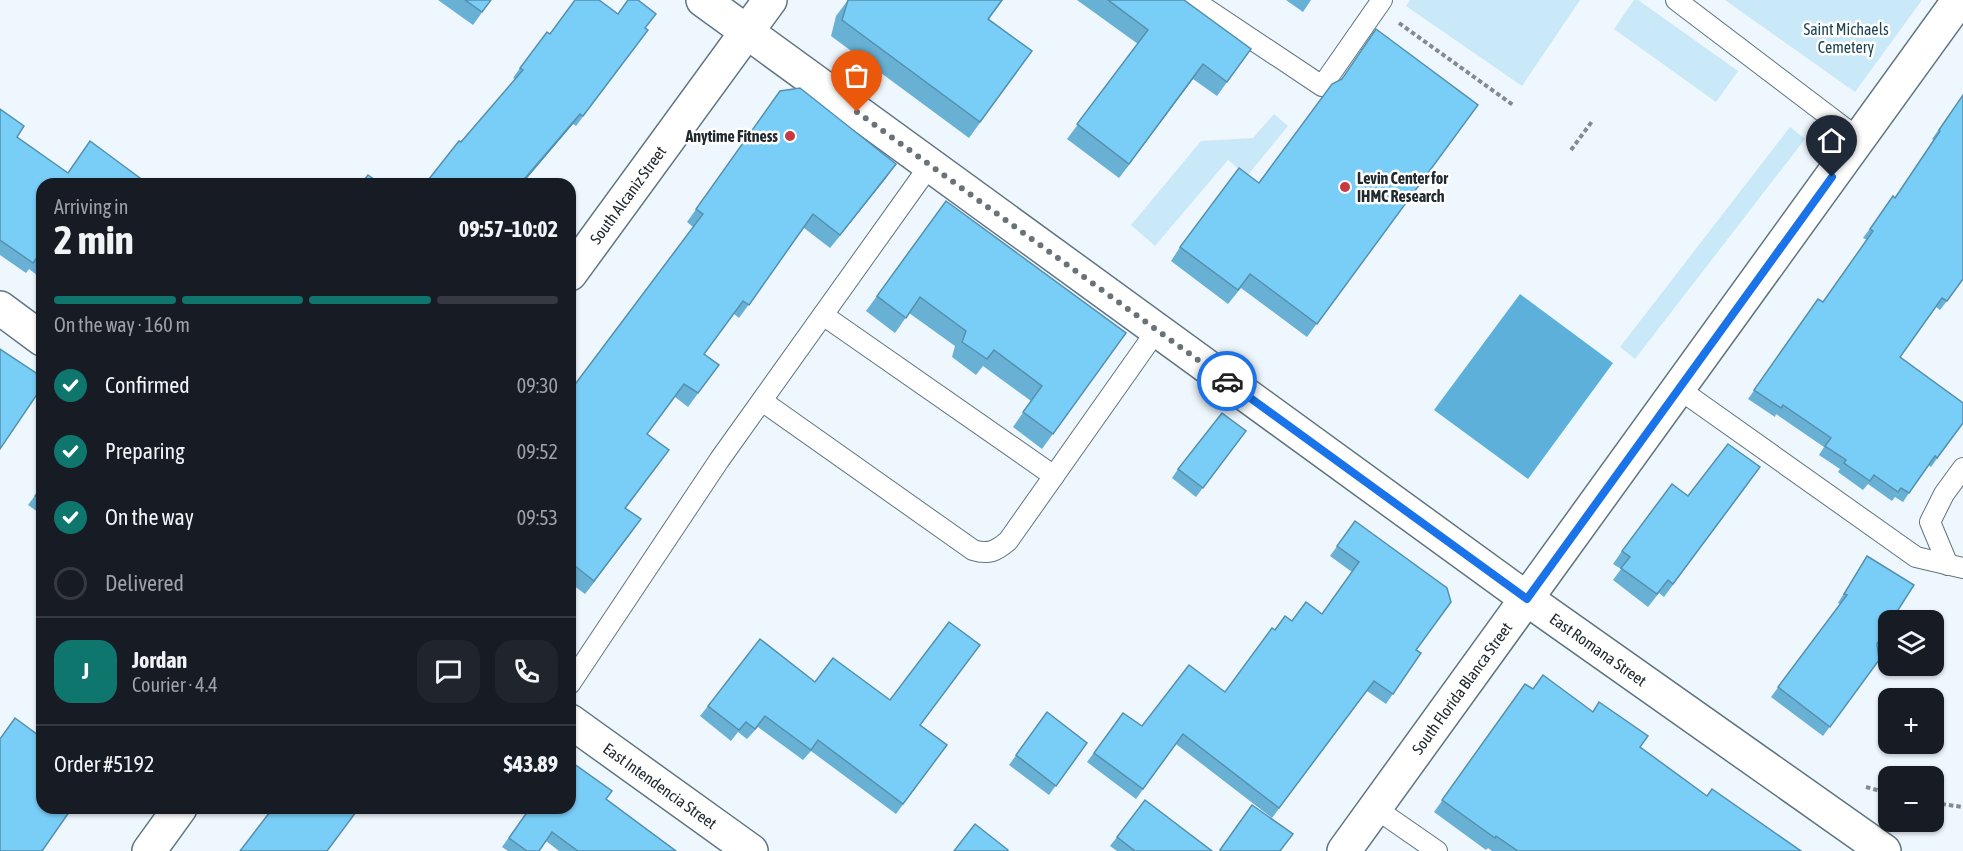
<!DOCTYPE html>
<meta charset="utf-8">
<style>
:root{--surface:#171b24;--page:#20242c;--text:#f1f3f6;--muted:#9ea1a6;--line:#363941;--accent:#0f766e}
body{margin:0;font-family:"Asap Condensed",sans-serif;background:var(--page);color:var(--text);height:100vh;display:flex;flex-direction:column;font-size:22px;white-space:nowrap}
*{box-sizing:border-box;margin:0}
p{font-size:20px;color:var(--muted)}
.icon{flex:none;width:33px;height:33px;fill:none;stroke:currentColor;stroke-width:2;stroke-linecap:round;stroke-linejoin:round}
.map{position:relative;flex:1;overflow:hidden}
.panel{position:absolute;left:36px;top:178px;width:540px;height:636px;display:flex;flex-direction:column;background:var(--surface);border-radius:18px;box-shadow:0 2px 4px #0004}
.panel>*{flex:none}
.tools{position:absolute;left:1878px;top:610px;display:grid;gap:12px}
.tools a{display:grid;place-items:center;width:66px;height:66px;border-radius:12px;background:var(--surface);box-shadow:0 2px 4px #0004;font-size:30px}
.pin{position:absolute;display:grid;place-items:center;width:51px;height:51px;color:#fff;margin:-62px -26px;border-radius:50% 50% 50% 0;rotate:-45deg;box-shadow:0 0 6px #0007}
.pin .icon{rotate:45deg}
.courier{position:absolute;display:grid;place-items:center;width:60px;height:60px;margin:-30px;border:4px solid #1a73e8;border-radius:50%;background:#fff;color:#222;box-shadow:0 2px 8px #0007}
.head em{font-style:normal;font-weight:700}
.head div{display:flex;flex-direction:column-reverse}
.head{display:flex;align-items:center;justify-content:space-between;height:102px;padding:0 18px}
h1{font-size:39px;font-weight:700;line-height:45px}
.bar{display:grid;grid-template-columns:repeat(4,1fr);gap:9px 6px;align-content:center;height:72px;padding:0 18px}
.bar i{height:8px;border-radius:4px;background:var(--line)}
.bar .current{background:var(--accent)}
.bar p{grid-column:span 4}
.line{display:flex;align-items:center;gap:15px;padding:0 18px;border-top:2px solid var(--line)}
.line div{flex:1}
.round{display:grid;place-items:center;flex:none;width:63px;height:63px;border-radius:18px;background:var(--page)}
ol{padding:0 18px;list-style:none}
li{display:flex;align-items:center;gap:18px;height:66px}
li p{margin-inline-start:auto}
li .icon{padding:6px;border-radius:50%;background:var(--accent);color:#fff;stroke-width:4}
li:last-child{color:var(--muted)}
li i{width:33px;height:33px;border:3px solid var(--line);border-radius:50%}
.map>svg:first-child{display:block}
.green{fill:#c9e8f8}
.water{fill:#5cb0da}
.lines{fill:none;stroke-linecap:round;stroke-linejoin:round}
.service-casing{stroke:#5f7581;stroke-width:22}
.minor-casing{stroke:#5f7581;stroke-width:36}
.tertiary-casing{stroke:#5f7581;stroke-width:36}
.path{stroke:#828b90;stroke-width:4;stroke-dasharray:4.5 3;stroke-linecap:butt}
.service{stroke:#fff;stroke-width:20}
.minor{stroke:#fff;stroke-width:33}
.tertiary{stroke:#fff;stroke-width:33}
.wall{fill:#68b1d5}
.shaded-wall{fill:#5590ae}
.building{fill:#79cef8;stroke:#5590ae;stroke-width:1.5}
.done{stroke:#697277;stroke-width:6;stroke-dasharray:0 10.8}
.route{stroke:#1a73e8;stroke-width:8}
.poi-dot{fill:#c93942;stroke:#fff;stroke-width:2}
.labels{text-anchor:middle;dominant-baseline:central;stroke-width:5;stroke-linejoin:round;paint-order:stroke}
.park-label{font-size:16px;fill:#1c4254;stroke:#fff}
.poi-label{font-size:16px;font-weight:bold;fill:#212a2f;stroke:#fff;text-anchor:end}
.street-label{font-size:16px;fill:#212a2f;stroke:#fff}
</style>
<div class="map">
<svg width="1963" height="851" viewBox="0 0 1963 851">
<rect width="100%" height="100%" fill="#eef7fd"/>
<g class="green">
<path d="M1410,0H1580L1522,86L1406,6Z"/>
<path d="M1634,0H1638L1738,71L1716,102L1614,29Z"/>
<path d="M1725,0H1922L1855,92Z"/>
<path d="M1274,114L1288,126L1247,176L1228,160L1155,246L1131,225L1201,141L1253,138Z"/>
<path d="M1790,127L1805,139L1635,359L1620,347Z"/>
</g>
<path class="water" d="M1520,294L1613,363L1528,479L1434,410Z"/>
<g class="lines">
<g class="service-casing">
<g id="service">
<path d="M1193,0L1322,86L1382,0"/>
<path d="M1676,0L1859,139"/>
<path d="M823,315L1054,476"/>
<path d="M1679,389L1916,557L1963,568"/>
<path d="M762,401L973,550C989,555 996,551 1008,541L1157,330"/>
<path d="M1948,565L1930,522L1944,494L1963,468"/>
<path d="M570,684L720,459L930,165"/>
<path d="M1375,808L1437,851"/>
</g>
</g>
<g class="minor-casing">
<g id="minor">
<path id="s1" d="M703,0L1527,599L1884,851"/>
<path d="M0,308L42,339"/>
<path id="s2" d="M570,721L751,851"/>
<path id="s3" d="M1344,851L1959,0"/>
</g>
</g>
<g class="tertiary-casing">
<g id="tertiary">
<path id="s4" d="M570,274L770,0"/>
<path d="M149,851L180,808"/>
</g>
</g>
<g class="path">
<path d="M1399,23L1513,105"/>
<path d="M1571,150L1593,120"/>
<path d="M1866,787L1888,793"/>
<path d="M1934,803L1963,807"/>
</g>
<use href="#service" class="service"/>
<use href="#minor" class="minor"/>
<use href="#tertiary" class="tertiary"/>
</g>
<g class="wall">
<path d="M438,0H491L473,25Z"/>
<path d="M848,0H1003L989,19L1032,51L969,138L831,36L836,16Z"/>
<path d="M1077,0H1184L1251,49L1217,96L1193,79L1119,178L1067,139L1138,44Z"/>
<path d="M1286,0H1311L1303,12Z"/>
<path d="M618,14L648,30L576,126L573,124L522,184H425L515,79L513,78L520,68L550,34Z"/>
<path d="M780,91L886,178L830,248L804,228L739,318L734,314L704,354L719,365L688,407L675,397L647,434L659,464L626,508L631,533L585,594L570,583V391L693,227L687,222Z"/>
<path d="M1963,95V280L1940,310L1936,307L1900,357L1963,423L1931,467L1928,465L1903,502L1895,497L1892,501L1868,484L1863,490L1838,472L1840,469L1819,455L1824,447L1776,414L1775,417L1748,399L1818,299L1823,302L1867,240L1863,238L1893,196L1895,198L1934,140L1932,139Z"/>
<path d="M1478,105L1307,337L1241,288L1228,304L1171,261L1180,247L1259,183Z"/>
<path d="M0,109L17,137L68,173L148,184H42V279L29,269L26,273L0,255Z"/>
<path d="M946,201L1126,333L1042,449L1013,427L1031,401L983,366L976,375L952,357L955,346L909,313L895,333L866,311Z"/>
<path d="M1246,431L1196,497L1172,478L1178,469Z"/>
<path d="M1751,480L1664,597L1659,593L1648,607L1613,580L1621,569L1613,564L1622,551L1688,496Z"/>
<path d="M42,486V515L28,505Z"/>
<path d="M1355,521L1416,650L1421,653L1386,704L1367,691L1272,818L1176,744L1136,799L1087,762L1123,713L1142,726L1225,692L1275,630L1292,621L1322,614L1352,572L1330,556Z"/>
<path d="M1867,556L1879,660L1823,736L1771,697L1840,604L1838,603Z"/>
<path d="M815,682L920,725L947,745L896,814L811,751L803,760L758,727L747,739L738,732L731,741L700,716L708,706Z"/>
<path d="M1525,684L1533,689L1640,747L1707,796L1801,851H1492L1488,848L1486,850L1434,812Z"/>
<path d="M1047,712L1087,743L1049,795L1009,765Z"/>
<path d="M606,799L676,851H559L546,841L539,851H508L502,847L530,808Z"/>
<path d="M1117,837L1212,851H1117L1110,846Z"/>
</g>
<g class="shaded-wall">
<path d="M1203,64L1193,79L1119,178L1129,164Z"/>
<path d="M580,114L573,124L522,184H520Z"/>
<path d="M896,164L886,178L830,248L840,235Z"/>
<path d="M641,519L631,533L585,594L594,581Z"/>
</g>
<g class="building">
<path d="M465,0H491L482,12Z"/>
<path d="M575,0H599L618,14L628,0H638L656,14L645,28L648,30L583,116L580,114L520,184H425L459,141L461,142L523,70L520,68L547,32L550,34Z"/>
<path d="M848,0H1002L988,19L1032,51L980,122L842,20Z"/>
<path d="M1108,0H1184L1251,49L1227,82L1203,64L1129,164L1077,124L1148,30Z"/>
<path d="M1376,29L1478,105L1317,324L1250,274L1238,290L1180,247L1239,168L1259,183L1332,84L1342,79Z"/>
<path d="M800,88L896,164L840,235L813,214L749,305L743,301L704,354L719,365L698,393L684,384L647,434L669,450L625,508L641,519L594,581L570,562V391L703,214L696,209L780,91Z"/>
<path d="M1963,95V279L1947,301L1942,298L1900,357L1963,403V423L1937,458L1935,456L1909,493L1901,488L1898,492L1874,475L1870,481L1844,463L1846,460L1825,446L1831,438L1783,405L1781,408L1754,390L1818,299L1823,302L1873,231L1870,229L1893,196L1895,198L1940,131L1939,130Z"/>
<path d="M0,109L24,126L17,137L68,173L90,141L148,184H42V263L36,259L33,263L0,240Z"/>
<path d="M368,175L381,184H361Z"/>
<path d="M946,201L1126,333L1053,434L1023,412L1042,386L994,350L987,359L962,342L966,331L920,297L906,318L877,296Z"/>
<path d="M0,349L42,377V387L0,449Z"/>
<path d="M1222,413L1246,431L1203,488L1178,469Z"/>
<path d="M1728,444L1760,467L1673,584L1668,580L1657,594L1621,568L1630,557L1622,551L1672,484L1688,496Z"/>
<path d="M42,486V501L35,496Z"/>
<path d="M1355,521L1447,588L1451,602L1416,650L1421,653L1393,694L1374,681L1279,808L1183,734L1143,789L1094,753L1123,713L1142,726L1189,665L1225,692L1272,628L1275,630L1285,616L1292,621L1306,602L1322,614L1359,562L1337,546Z"/>
<path d="M1867,556L1914,585L1891,621H1888V626L1877,644L1879,660L1830,727L1778,687L1847,595L1844,594Z"/>
<path d="M949,622L980,645L920,725L947,745L903,804L818,740L811,750L765,716L755,729L746,722L739,730L708,706L760,639L815,682L833,658L890,700Z"/>
<path d="M1543,675L1593,712L1599,702L1648,736L1640,747L1707,796L1712,789L1801,851H1518L1496,836L1495,838L1442,800L1525,684L1533,689Z"/>
<path d="M1047,712L1087,743L1056,786L1016,755Z"/>
<path d="M15,718L42,738V808H72L42,851H0V739Z"/>
<path d="M570,761L612,791L606,799L676,851H578L552,832L539,851H527L509,838L530,808H570Z"/>
<path d="M1145,800L1212,851H1135L1117,837Z"/>
<path d="M1252,805L1293,834L1280,851H1221L1220,850Z"/>
<path d="M273,808H359L327,851H240Z"/>
<path d="M975,824L1008,850L1007,851H954Z"/>
</g>
<g class="lines">
<path class="done" d="M857,112L1227,381"/>
<path class="route" d="M1227,381L1527,599L1832,177"/>
</g>
<g class="poi-dot">
<circle cx="790" cy="136" r="6"/>
<circle cx="1345" cy="187" r="6"/>
</g>
<g class="labels">
<g class="park-label">
<text x="1846" y="29">Saint Michaels<tspan x="1846" dy="18">Cemetery</tspan></text>
</g>
<g class="poi-label">
<text x="778" y="136">Anytime Fitness</text>
<text x="1357" y="178" text-anchor="start">Levin Center for<tspan x="1357" dy="18">IHMC Research</tspan></text>
</g>
<g class="street-label">
<text stroke="none"><textPath href="#s4" startOffset="98">South Alcaniz Street</textPath></text>
<text stroke="none"><textPath href="#s1" startOffset="1106">East Romana Street</textPath></text>
<text stroke="none"><textPath href="#s3" startOffset="201">South Florida Blanca Street</textPath></text>
<text stroke="none"><textPath href="#s2" startOffset="111">East Intendencia Street</textPath></text>
</g>
</g>
</svg>
<div class="tools">
<a><svg class="icon" aria-label="layers" viewBox="0 0 24 24"><path d="M12 4l9 5-9 5-9-5zM3 14l9 5 9-5"/></svg></a>
<a>+</a>
<a>−</a>
</div>
<div class="pin" style="left:857px;top:112px;background:#ea580c"><svg class="icon" aria-label="bag" viewBox="0 0 24 24"><path d="M5 8h14l-1 12H6zM9 8a3 3 0 0 1 6 0"/></svg></div>
<div class="pin" style="left:1832px;top:177px;background:#1f2937"><svg class="icon" aria-label="home" viewBox="0 0 24 24"><path d="M3 11l9-7 9 7M6 9v11h12V9"/></svg></div>
<div class="courier" style="left:1227px;top:381px"><svg class="icon" aria-label="car" viewBox="0 0 24 24"><path d="M5 17H2v-5l4-1 3-4h7l3 4 3 1v5h-3M9 17h6M6 11h13"/><circle cx="7" cy="17" r="2"/><circle cx="17" cy="17" r="2"/></svg></div>
<section class="panel">
<div class="head"><div><h1>2 min</h1><p>Arriving in</p></div><em>09:57–10:02</em></div>
<div class="bar"><i class="current"></i><i class="current"></i><i class="current"></i><i></i><p>On the way · 160 m</p></div>
<ol>
<li><svg class="icon" aria-label="check" viewBox="0 0 24 24"><path d="M5 12l5 5 9-10"/></svg>Confirmed<p>09:30</p></li>
<li><svg class="icon" aria-label="check" viewBox="0 0 24 24"><path d="M5 12l5 5 9-10"/></svg>Preparing<p>09:52</p></li>
<li><svg class="icon" aria-label="check" viewBox="0 0 24 24"><path d="M5 12l5 5 9-10"/></svg>On the way<p>09:53</p></li>
<li><i></i>Delivered</li>
</ol>
<div class="line" style="height:108px"><b class="round" style="background:var(--accent);color:#fff">J</b><div><b>Jordan</b><p>Courier · 4.4</p></div><a class="round"><svg class="icon" aria-label="chat" viewBox="0 0 24 24"><path d="M4 5h16v11H9l-5 4z"/></svg></a><a class="round"><svg class="icon" aria-label="phone" viewBox="0 0 24 24"><path d="M5 4h4l2 5-3 2q2 4 5 5l2-3 5 2v4C11 20 4 13 5 4z"/></svg></a></div>
<div class="line" style="height:78px"><div>Order #5192</div><b>$43.89</b></div>
</section>
</div>
